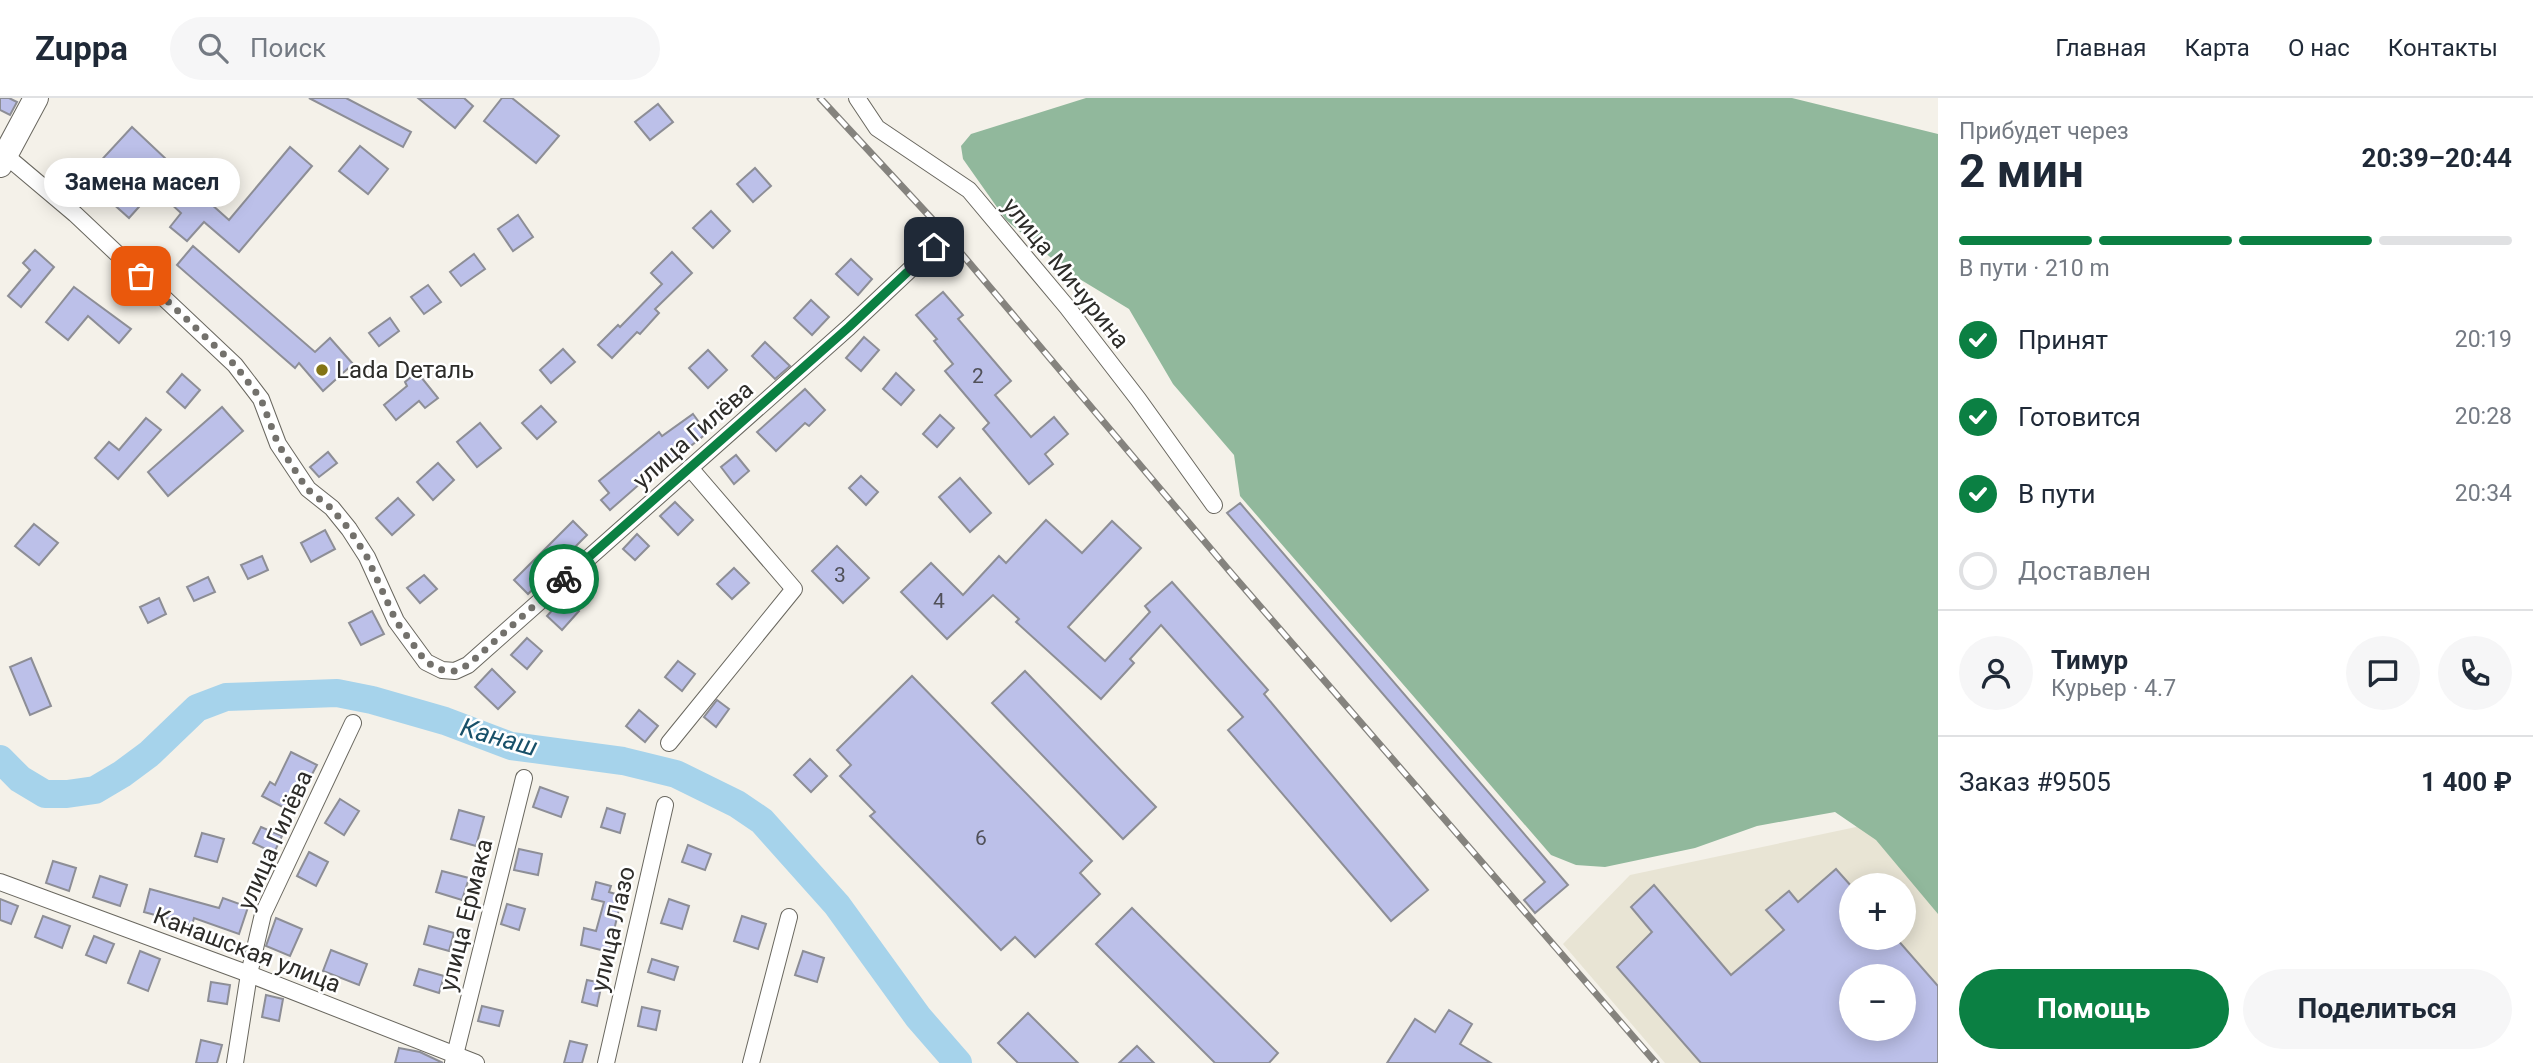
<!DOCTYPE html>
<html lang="ru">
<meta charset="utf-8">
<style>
:root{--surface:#fff;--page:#f6f6f7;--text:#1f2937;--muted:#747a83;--line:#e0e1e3;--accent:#0b8043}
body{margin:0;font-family:Roboto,sans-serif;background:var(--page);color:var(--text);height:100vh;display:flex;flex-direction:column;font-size:26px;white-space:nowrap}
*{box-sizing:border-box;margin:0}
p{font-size:23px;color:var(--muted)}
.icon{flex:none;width:38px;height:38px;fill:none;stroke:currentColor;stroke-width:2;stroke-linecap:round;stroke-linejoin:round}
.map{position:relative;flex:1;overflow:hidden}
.side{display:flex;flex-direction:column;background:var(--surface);width:595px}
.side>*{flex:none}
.buttons{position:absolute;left:1839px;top:775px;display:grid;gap:14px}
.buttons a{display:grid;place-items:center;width:77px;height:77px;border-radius:50%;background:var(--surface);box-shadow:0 4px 18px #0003;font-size:35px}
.pin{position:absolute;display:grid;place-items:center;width:60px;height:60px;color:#fff;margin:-30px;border-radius:14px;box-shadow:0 4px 10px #0006}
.courier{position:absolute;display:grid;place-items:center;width:70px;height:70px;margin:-35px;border:5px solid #0b8043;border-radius:50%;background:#fff;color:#222;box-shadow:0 2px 9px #0007}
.bubble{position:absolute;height:49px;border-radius:24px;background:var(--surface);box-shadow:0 4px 18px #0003;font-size:23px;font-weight:700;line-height:49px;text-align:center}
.headline em{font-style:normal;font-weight:700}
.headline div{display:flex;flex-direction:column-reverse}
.headline{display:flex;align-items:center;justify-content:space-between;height:119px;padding:0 21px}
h1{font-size:46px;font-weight:700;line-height:52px}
.bar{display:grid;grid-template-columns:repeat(4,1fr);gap:10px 7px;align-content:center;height:84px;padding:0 21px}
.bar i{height:9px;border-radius:5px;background:var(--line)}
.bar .selected{background:var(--accent)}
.bar p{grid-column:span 4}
.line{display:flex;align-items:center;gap:18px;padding:0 21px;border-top:2px solid var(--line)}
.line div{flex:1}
.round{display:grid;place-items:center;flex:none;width:74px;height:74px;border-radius:37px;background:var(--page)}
ol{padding:0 21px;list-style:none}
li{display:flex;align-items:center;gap:21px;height:77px}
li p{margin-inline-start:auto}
li .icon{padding:7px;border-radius:50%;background:var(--accent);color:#fff;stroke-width:4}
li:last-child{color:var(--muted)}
li i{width:38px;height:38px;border:4px solid var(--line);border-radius:50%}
.button{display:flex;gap:14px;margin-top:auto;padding:14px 21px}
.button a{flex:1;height:80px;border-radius:42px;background:var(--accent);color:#fff;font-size:28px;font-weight:700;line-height:80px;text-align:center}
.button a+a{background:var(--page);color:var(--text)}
header{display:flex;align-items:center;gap:42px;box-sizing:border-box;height:98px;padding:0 35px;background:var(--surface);border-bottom:2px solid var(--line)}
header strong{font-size:33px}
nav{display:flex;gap:38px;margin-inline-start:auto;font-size:24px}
.search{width:490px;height:63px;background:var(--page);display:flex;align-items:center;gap:18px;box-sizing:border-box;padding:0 24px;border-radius:38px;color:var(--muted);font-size:26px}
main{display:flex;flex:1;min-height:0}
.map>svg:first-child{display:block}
.built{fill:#e8e4d4;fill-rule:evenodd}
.forest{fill:#91b89c}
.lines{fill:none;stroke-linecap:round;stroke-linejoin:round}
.river{stroke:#a6d3eb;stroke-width:28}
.building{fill:#bcc0e9;stroke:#8d8e96;stroke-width:2;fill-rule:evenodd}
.street-casing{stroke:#69675f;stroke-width:18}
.primary-casing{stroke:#69675f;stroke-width:26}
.street{stroke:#fff;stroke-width:16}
.primary{stroke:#fff;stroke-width:24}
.rail-casing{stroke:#85837e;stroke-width:7}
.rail{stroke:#fff;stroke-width:4.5;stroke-dasharray:13;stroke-linecap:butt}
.done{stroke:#73716c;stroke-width:7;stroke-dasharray:0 12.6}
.route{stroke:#0b8043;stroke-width:9}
.poi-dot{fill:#837416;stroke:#fff;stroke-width:2.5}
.labels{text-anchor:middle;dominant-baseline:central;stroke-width:5;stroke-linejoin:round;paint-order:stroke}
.number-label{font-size:21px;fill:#515159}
.street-label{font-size:24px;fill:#2d2c29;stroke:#fff}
.poi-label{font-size:24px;fill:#2d2c29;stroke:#fff;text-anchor:start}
.water-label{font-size:26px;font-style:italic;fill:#185069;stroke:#fff}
</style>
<header>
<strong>Zuppa</strong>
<div class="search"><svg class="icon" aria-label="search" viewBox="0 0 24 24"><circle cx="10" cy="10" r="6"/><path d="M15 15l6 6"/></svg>Поиск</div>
<nav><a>Главная</a><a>Карта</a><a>О нас</a><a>Контакты</a></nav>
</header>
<main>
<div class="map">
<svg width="1938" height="965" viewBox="0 0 1938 965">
<rect width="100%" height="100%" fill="#f4f1e9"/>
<path class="built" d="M1875,725L1938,802V965H1665L1563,846L1630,777ZM1852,788H1904V840H1852ZM1852,878H1904V931H1852Z"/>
<path class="forest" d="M1086,0H1792L1938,36V816L1876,742L1835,714L1757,728L1695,750L1605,769L1576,767L1551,757L1240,398L1234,357L1173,286L1129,211L1068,174L1006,122L963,61L961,48L971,36Z"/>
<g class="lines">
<path class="river" d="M0,661L20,681L45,696H67L95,692L122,676L149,656L197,610L226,599L337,595L372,602L445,623L511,648L623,663L676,676L737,706L762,723L837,807L918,919L958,965"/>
</g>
<g class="building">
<path d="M0,0H9L17,4L10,17L0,12Z"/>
<path d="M309,0H346L411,34L403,49Z"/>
<path d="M418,0H464L473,8L455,30Z"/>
<path d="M502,0H512L559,38L536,65L484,23Z"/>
<path d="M658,6L673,24L650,42L635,24Z"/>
<path d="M132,29L184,78L182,80L229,122L290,49L312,68L239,154L204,124L187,143L170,129L181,115L155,91L129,120L101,95L98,99L77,80L91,64L96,68Z"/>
<path d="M360,48L388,71L368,96L339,73Z"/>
<path d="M755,70L771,88L753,104L737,86Z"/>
<path d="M711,113L730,133L713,150L693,130Z"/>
<path d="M518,117L533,139L513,153L498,131Z"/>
<path d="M193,148L315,254L330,240L353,266L323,293L299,265L295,270L177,167Z"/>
<path d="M35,152L54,169L21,209L8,198L30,172L23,165Z"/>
<path d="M672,154L692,175L655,211L659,215L640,236L637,234L612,260L598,247L618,227L620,229L662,186L651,175Z"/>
<path d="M474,156L485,171L461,188L450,174Z"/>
<path d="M851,161L872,181L858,197L836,176Z"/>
<path d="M428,187L441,204L424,216L411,199Z"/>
<path d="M74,189L131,231L119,245L88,218L68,242L46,224Z"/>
<path d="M943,194L963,217L958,221L1011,283L995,297L1031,339L1054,319L1068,336L1045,356L1053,366L1029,386L983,331L989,325L945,273L953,266L934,243L937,241L916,217Z"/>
<path d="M811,202L829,219L812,237L794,220Z"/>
<path d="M390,220L399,233L379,248L369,235Z"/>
<path d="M864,239L879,252L861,273L846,260Z"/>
<path d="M765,244L790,268L775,281L752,258Z"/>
<path d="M563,251L575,264L551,285L540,272Z"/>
<path d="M708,252L727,272L708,290L689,270Z"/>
<path d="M417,274L438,300L425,310L419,303L396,322L384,307L407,288L405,284Z"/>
<path d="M896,275L914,292L901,307L883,291Z"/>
<path d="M182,276L200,292L185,310L167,294Z"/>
<path d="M805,291L825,312L809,328L805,325L776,353L757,334Z"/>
<path d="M541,308L556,324L537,341L522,325Z"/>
<path d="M222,309L243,333L168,398L148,374Z"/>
<path d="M693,316L707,335L653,378L651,376L610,412L601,402L609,395L599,383L659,334L662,338Z"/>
<path d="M940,317L954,330L937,349L923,336Z"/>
<path d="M146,320L161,332L118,381L95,360L109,344L119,352Z"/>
<path d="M480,325L501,350L477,369L457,344Z"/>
<path d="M328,354L337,365L319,379L310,369Z"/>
<path d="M736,357L749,373L734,386L721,369Z"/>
<path d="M438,365L454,382L433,402L417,384Z"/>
<path d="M861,378L878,394L866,407L849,390Z"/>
<path d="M960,380L991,415L970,434L939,399Z"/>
<path d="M398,400L414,417L392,437L376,420Z"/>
<path d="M675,404L693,422L678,437L660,418Z"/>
<path d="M1240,405L1568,787L1535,815L1524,802L1545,784L1227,415Z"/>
<path d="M1046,422L1082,455L1112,423L1141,450L1068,529L1105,563L1150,514L1145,508L1172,484L1268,592L1264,596L1428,792L1391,823L1228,632L1243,619L1161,527L1130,561L1134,565L1101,601L1016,524L1019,521L993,497L947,541L901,494L931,465L963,497L999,458L1006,465Z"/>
<path d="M573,423L587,437L528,496L514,482Z"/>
<path d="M34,426L58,445L39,467L15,448Z"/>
<path d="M325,432L335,451L311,464L301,445Z"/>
<path d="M637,436L649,448L635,462L623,451Z"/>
<path d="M837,448L869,480L843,505L812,473Z"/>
<path d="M262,458L268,472L248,481L241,467Z"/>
<path d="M734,470L749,485L732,501L717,486Z"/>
<path d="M424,477L437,491L420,505L407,490Z"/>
<path d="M208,479L215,494L194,503L187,489Z"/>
<path d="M564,499L579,513L562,532L547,518Z"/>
<path d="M159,500L166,516L148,525L140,509Z"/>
<path d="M372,513L384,536L361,547L349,525Z"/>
<path d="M527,540L542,553L527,571L511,557Z"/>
<path d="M31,560L51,608L30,617L10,569Z"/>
<path d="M678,563L695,576L682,593L665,579Z"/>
<path d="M492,571L515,594L498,611L475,589Z"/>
<path d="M1025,573L1156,709L1123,741L992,605Z"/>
<path d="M912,578L1092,763L1080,775L1100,796L1035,859L1015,839L1001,852L870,718L875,714L840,678L851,667L837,652Z"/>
<path d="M717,602L729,611L716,629L704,619Z"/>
<path d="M639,612L658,628L645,644L626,628Z"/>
<path d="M291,654L317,667L292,714L262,698L270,684L275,687Z"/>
<path d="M810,661L827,678L811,694L794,677Z"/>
<path d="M540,689L568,699L561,719L533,709Z"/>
<path d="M340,701L359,713L344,737L325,725Z"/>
<path d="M607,710L625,716L620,735L601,729Z"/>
<path d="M459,712L484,719L476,748L451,741Z"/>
<path d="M261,729L282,738L274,755L253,745Z"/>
<path d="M202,735L224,741L217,764L195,758Z"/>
<path d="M688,747L711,756L705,772L682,764Z"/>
<path d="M519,751L542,756L538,777L514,772Z"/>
<path d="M309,754L328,764L316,788L297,778Z"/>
<path d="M53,763L76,770L69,793L46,785Z"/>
<path d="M1836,771L1852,789V840H1896L1938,888V965H1701L1617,869L1652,834L1631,809L1654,787L1731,877L1784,832L1766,812L1789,793L1798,804ZM1852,878H1904V931H1852Z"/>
<path d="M442,773L469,780L462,802L436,794Z"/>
<path d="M100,778L127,787L120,808L93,799Z"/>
<path d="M596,784L611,788L609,794L622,798L609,854L581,847L584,830L596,833L604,804L592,801Z"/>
<path d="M150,791L219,810L223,800L248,809L239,836L194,820L192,827L144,814Z"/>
<path d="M0,801L18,808L11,826L0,822Z"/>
<path d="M669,801L689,808L682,831L661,825Z"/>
<path d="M507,806L525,811L519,832L501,826Z"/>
<path d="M1132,810L1278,955L1269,965H1215L1096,846Z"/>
<path d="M43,818L70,828L62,850L35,839Z"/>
<path d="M742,818L766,826L758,851L734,843Z"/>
<path d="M276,820L302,831L290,858L266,848Z"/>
<path d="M429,828L454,835L449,853L424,846Z"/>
<path d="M94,838L114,846L106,865L86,857Z"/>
<path d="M331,852L367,866L359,887L323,873Z"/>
<path d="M140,853L160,861L148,893L128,885Z"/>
<path d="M803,853L824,860L817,884L795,877Z"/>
<path d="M652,861L678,869L674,882L648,874Z"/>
<path d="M419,871L444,878L439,895L414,887Z"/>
<path d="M587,882L602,885L597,908L582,904Z"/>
<path d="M211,884L230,887L227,906L208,903Z"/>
<path d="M266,897L283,901L279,923L262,919Z"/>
<path d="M482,908L503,913L499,928L478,923Z"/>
<path d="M642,909L660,913L656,932L638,928Z"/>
<path d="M1449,912L1472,926L1460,946L1491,965H1387L1415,921L1435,934Z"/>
<path d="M1028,915L1078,965H1018L998,945Z"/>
<path d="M201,942L222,947L217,965H196Z"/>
<path d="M570,943L587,947L582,965H564Z"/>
<path d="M1137,948L1154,965H1119Z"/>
<path d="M399,950L420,954L443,965H395Z"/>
</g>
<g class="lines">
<g class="street-casing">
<g id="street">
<path d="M857,0L877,30L969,92L1067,209L1138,301L1214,407"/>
<path d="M5,57L75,116L235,267L261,301L278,346L308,391L332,410L349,431L367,459L396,523L426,564L442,572L455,573L468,567L849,229L934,149"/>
<path d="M669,645L794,491L690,370"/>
<path d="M0,784L249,876L476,965"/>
<path d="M235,965L249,876L263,816L353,625"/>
<path d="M453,965L524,680"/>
<path d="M606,965L665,707"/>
<path d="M751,965L789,819"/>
</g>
</g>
<g class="primary-casing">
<path id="primary" d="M0,67L36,0"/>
</g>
<use href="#street" class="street"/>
<use href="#primary" class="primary"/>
<g class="rail-casing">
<path id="rail" d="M820,0L934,123L1232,476L1656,965"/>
</g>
<use href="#rail" class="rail"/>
</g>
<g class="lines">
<path class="done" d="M141,178L235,267L261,301L278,346L307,391L331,410L349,431L367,459L396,523L426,564L442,572L455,573L468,567L564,481"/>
<path class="route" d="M564,481L849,229L934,149"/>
</g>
<circle class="poi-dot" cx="322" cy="272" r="7"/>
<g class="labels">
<g class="number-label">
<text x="978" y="278">2</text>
<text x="840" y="477">3</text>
<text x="939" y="503">4</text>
<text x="981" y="740">6</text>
</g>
<g class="street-label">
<text transform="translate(1066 175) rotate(51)">улица Мичурина</text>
<text transform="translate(693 337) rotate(-41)">улица Гилёва</text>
<text transform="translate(275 742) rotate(-66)">улица Гилёва</text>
<text transform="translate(466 817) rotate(-76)">улица Ермака</text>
<text transform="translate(613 831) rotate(-77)">улица Лазо</text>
<text transform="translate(247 852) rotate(21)">Канашская улица</text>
</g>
<g class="poi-label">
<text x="336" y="272">Lada Dеталь</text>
</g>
<g class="water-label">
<text transform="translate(499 639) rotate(16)">Канаш</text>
</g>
</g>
</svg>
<div class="buttons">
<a>+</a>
<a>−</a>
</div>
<div class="pin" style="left:141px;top:178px;background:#ea580c"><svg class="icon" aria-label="bag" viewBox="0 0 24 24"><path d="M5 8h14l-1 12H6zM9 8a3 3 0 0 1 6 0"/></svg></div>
<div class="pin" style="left:934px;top:149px;background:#1f2937"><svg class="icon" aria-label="home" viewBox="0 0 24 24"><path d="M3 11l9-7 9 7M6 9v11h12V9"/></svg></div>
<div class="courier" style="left:564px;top:481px"><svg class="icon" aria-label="bike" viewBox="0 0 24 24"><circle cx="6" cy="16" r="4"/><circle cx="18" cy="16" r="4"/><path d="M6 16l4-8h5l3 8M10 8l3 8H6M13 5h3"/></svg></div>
<div class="bubble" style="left:44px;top:60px;width:196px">Замена масел</div>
</div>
<section class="side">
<div class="headline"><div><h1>2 мин</h1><p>Прибудет через</p></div><em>20:39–20:44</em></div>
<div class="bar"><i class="selected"></i><i class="selected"></i><i class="selected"></i><i></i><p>В пути · 210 m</p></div>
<ol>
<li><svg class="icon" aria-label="check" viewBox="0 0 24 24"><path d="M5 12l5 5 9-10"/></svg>Принят<p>20:19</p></li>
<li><svg class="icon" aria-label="check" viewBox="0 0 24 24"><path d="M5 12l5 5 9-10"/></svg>Готовится<p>20:28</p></li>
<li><svg class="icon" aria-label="check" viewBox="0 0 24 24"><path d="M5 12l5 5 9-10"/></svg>В пути<p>20:34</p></li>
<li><i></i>Доставлен</li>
</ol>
<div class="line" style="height:126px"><a class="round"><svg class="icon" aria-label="person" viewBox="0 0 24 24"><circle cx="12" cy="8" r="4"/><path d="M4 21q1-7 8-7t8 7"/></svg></a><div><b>Тимур</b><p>Курьер · 4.7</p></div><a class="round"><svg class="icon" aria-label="chat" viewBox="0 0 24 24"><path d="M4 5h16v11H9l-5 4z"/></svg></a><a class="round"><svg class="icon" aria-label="phone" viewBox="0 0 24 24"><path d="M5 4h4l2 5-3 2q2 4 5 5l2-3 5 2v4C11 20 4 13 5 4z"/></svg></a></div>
<div class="line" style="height:91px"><div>Заказ #9505</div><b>1 400 ₽</b></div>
<div class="button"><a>Помощь</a><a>Поделиться</a></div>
</section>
</main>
